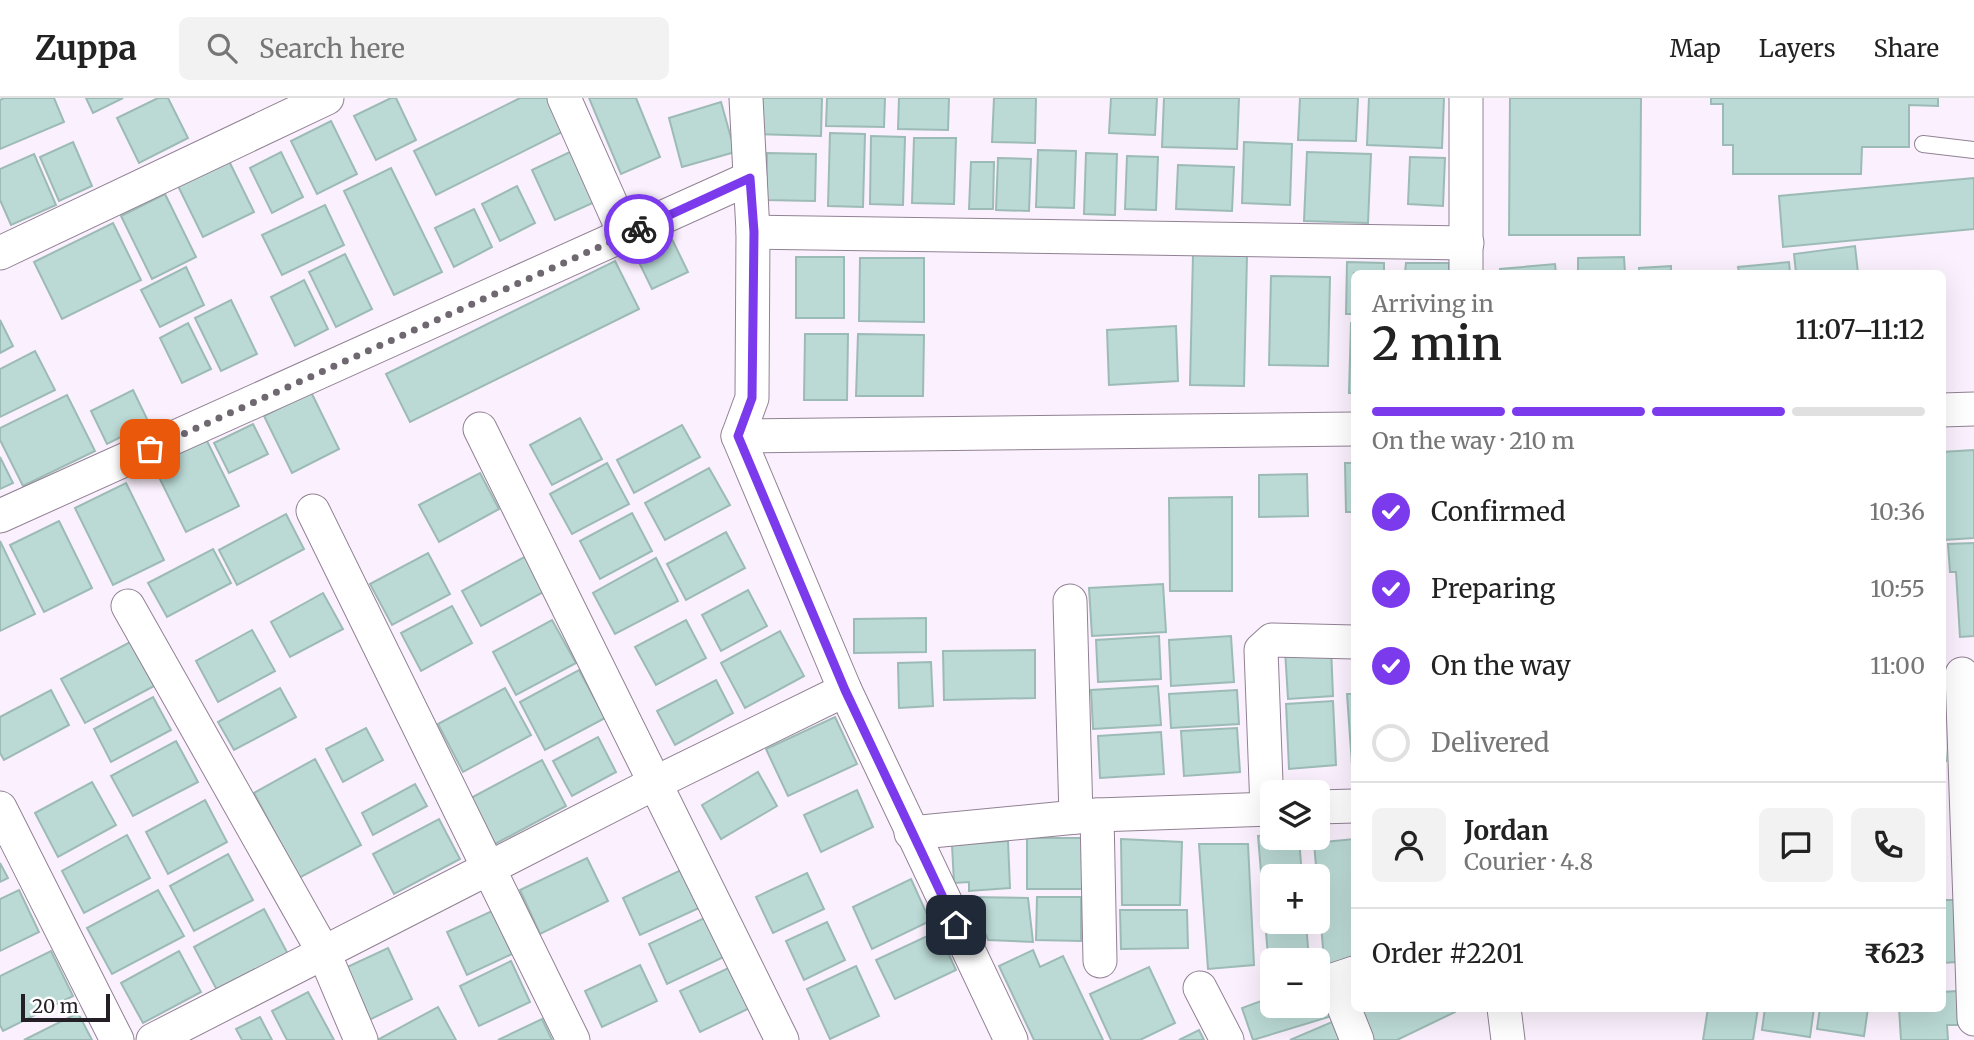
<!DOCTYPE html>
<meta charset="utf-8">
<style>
:root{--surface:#fff;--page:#f2f2f2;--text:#222;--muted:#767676;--line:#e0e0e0;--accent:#7c3aed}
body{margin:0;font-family:Merriweather,serif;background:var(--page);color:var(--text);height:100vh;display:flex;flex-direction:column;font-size:26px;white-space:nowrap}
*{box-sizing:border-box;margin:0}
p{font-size:23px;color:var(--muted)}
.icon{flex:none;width:38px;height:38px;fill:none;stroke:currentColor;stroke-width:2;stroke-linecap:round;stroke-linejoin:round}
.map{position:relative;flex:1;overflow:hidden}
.sheet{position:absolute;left:1351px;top:172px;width:595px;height:742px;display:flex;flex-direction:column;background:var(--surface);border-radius:10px;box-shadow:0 7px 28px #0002}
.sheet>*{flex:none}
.buttons{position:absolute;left:1260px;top:682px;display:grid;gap:14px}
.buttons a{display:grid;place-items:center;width:70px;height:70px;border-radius:10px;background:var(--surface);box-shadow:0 7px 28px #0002;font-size:35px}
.scale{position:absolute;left:21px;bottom:18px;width:89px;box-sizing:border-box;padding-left:7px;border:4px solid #241e26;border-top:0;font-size:19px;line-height:24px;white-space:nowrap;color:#241e26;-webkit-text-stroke:5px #fff;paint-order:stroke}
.pin{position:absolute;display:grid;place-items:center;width:60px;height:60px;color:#fff;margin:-30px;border-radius:14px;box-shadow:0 4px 10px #0006}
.courier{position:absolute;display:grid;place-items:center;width:70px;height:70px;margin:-35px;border:5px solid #7c3aed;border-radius:50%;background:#fff;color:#222;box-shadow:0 2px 9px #0007}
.head em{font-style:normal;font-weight:600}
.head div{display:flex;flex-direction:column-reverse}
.head{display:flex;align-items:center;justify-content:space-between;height:119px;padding:0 21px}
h1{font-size:46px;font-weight:600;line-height:52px}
.bar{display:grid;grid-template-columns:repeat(4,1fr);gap:10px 7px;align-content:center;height:84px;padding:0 21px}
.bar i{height:9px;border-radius:5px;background:var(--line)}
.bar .active{background:var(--accent)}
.bar p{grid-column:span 4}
.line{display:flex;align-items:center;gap:18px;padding:0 21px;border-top:2px solid var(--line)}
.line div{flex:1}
.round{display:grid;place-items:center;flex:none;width:74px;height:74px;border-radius:10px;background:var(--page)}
ol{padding:0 21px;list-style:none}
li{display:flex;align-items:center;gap:21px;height:77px}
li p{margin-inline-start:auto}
li .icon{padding:7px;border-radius:50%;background:var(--accent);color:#fff;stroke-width:4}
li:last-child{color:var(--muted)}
li i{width:38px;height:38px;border:4px solid var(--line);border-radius:50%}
header{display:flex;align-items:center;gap:42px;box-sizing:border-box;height:98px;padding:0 35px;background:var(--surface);border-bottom:2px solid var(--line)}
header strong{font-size:33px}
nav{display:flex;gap:38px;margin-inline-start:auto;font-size:24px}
.search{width:490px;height:63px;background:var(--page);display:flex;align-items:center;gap:18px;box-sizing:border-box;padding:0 24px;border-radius:10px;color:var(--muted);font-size:26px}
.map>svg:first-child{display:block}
.building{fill:#bbdad5;stroke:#9dbbb6;stroke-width:2}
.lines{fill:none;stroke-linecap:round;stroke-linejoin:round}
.lane-casing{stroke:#918194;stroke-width:18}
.street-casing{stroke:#918194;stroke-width:35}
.lane{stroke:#fff;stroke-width:16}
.street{stroke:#fff;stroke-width:33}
.done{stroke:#6f6871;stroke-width:7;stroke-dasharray:0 12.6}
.route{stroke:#7c3aed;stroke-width:9}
</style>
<header>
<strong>Zuppa</strong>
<div class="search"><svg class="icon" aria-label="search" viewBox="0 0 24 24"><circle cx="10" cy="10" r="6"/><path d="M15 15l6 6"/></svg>Search here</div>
<nav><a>Map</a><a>Layers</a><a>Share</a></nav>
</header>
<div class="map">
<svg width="1974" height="942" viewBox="0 0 1974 942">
<rect width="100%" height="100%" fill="#fbf0fd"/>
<g class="building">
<path d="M4,0H54L64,24L0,51V2Z"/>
<path d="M86,0H123L93,15Z"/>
<path d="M158,0H168L188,40L139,65L117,20Z"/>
<path d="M391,0H396L416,42L376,62L354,18Z"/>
<path d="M520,0H557L572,29L436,97L414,53Z"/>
<path d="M589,0H636L660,59L621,76Z"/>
<path d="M759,0H822L821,38L758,36Z"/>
<path d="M827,0H885L884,29L826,28Z"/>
<path d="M899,0H949L948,32L898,31Z"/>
<path d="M994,0H1036L1035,45L992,44Z"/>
<path d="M1111,0H1157L1155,37L1109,35Z"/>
<path d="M1164,0H1239L1237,51L1162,49Z"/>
<path d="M1300,0H1358L1356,43L1298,42Z"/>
<path d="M1369,0H1444L1442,50L1367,47Z"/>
<path d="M1510,0H1641L1640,137H1509Z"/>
<path d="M1711,0H1938V8L1909,7V49H1862L1861,76H1733V47H1723V6H1711Z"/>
<path d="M721,4L735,54L682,69L669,20Z"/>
<path d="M331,23L357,76L317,96L291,43Z"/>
<path d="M830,35L865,36L863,109L828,108Z"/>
<path d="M871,38L905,39L903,107L870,106Z"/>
<path d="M914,40H956L954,106L912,105Z"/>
<path d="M73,44L92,88L59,103L40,59Z"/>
<path d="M1244,44L1292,46L1290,107L1242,105Z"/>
<path d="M574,52L597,103L555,122L532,72Z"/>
<path d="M1038,52L1076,53L1074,110L1036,109Z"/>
<path d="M281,54L303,99L272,115L250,70Z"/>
<path d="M1307,54L1371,56L1368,125L1304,123Z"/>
<path d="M767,55L816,56L815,103L766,102Z"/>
<path d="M1086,55L1117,56L1115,117L1084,116Z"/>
<path d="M34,56L56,107L11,127L0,102V71Z"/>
<path d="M1127,58L1158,59L1156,112L1125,111Z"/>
<path d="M227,59L254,114L203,139L176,84Z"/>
<path d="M1410,59L1445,60L1443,108L1408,106Z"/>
<path d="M998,60L1031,61L1029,113L996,112Z"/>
<path d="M971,64H994L993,111H969Z"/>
<path d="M1178,67L1234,69L1232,113L1176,111Z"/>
<path d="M391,70L442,174L394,197L344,93Z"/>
<path d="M1974,80V131L1783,149L1779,98Z"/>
<path d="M517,88L535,125L500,143L482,106Z"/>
<path d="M165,96L196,159L152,181L121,118Z"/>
<path d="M325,107L344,147L282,177L262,137Z"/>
<path d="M474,111L492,149L454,169L435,130Z"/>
<path d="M113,125L141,182L62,221L34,164Z"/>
<path d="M668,133L688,174L652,191L632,150Z"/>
<path d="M1855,148L1858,175H1796L1794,156Z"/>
<path d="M345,156L372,211L336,229L309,174Z"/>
<path d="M1193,156L1247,157L1244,288L1190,287Z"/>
<rect x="796" y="159" width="48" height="61"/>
<path d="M1624,159L1625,175H1578V160Z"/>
<path d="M860,160H924V224L859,223Z"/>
<path d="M615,163L639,211L410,324L386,276Z"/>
<path d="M1347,164L1384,165V175H1354V216H1346Z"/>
<path d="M1789,164L1790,175H1739L1738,169Z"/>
<path d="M1406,165H1449V175H1405Z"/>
<path d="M1555,166L1556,175H1500V171Z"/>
<path d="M1671,168V175H1639V170Z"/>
<path d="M186,169L204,207L160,229L141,192Z"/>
<path d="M1271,178L1330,179L1328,268L1269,267Z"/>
<path d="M304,182L328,231L295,248L271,199Z"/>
<path d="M231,202L257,256L221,273L195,220Z"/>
<path d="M0,222L13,248L0,255Z"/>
<path d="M188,225L211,271L182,285L160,240Z"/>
<path d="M1351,225H1354V295H1349Z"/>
<path d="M1176,228L1178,283L1109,287L1107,232Z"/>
<path d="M805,236H848L847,302H804Z"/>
<path d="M858,236L924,237L923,298H856Z"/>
<path d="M35,253L55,292L0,319V271Z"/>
<path d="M133,292L149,325L107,346L91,313Z"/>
<path d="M311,294L339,351L292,375L264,318Z"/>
<path d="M67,297L95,353L23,388L0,342V330Z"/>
<path d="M580,320L602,361L552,387L530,347Z"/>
<path d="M253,326L268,356L229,375L214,345Z"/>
<path d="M682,327L700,359L634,395L617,362Z"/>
<path d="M206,341L239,408L186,434L153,367Z"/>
<path d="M1974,352V440L1944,442L1942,354Z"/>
<path d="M0,359L13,385L0,391Z"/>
<path d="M607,365L629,406L572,436L550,396Z"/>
<path d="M1345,365H1354V414H1346Z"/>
<path d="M709,370L730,407L665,442L645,405Z"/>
<path d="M480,375L499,411L439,444L419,407Z"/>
<path d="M1307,376L1308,418L1259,419V377Z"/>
<path d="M126,385L164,462L113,487L75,410Z"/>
<path d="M1232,399V493H1170L1169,400Z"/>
<path d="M632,415L652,453L600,481L580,443Z"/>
<path d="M286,416L304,451L237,487L219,452Z"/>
<path d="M59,423L92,490L44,514L10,447Z"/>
<path d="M726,434L745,470L686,502L667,466Z"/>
<path d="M0,443L35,516L0,533Z"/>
<path d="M1974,445V538L1960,539L1956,474H1950L1948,446Z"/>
<path d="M213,451L231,485L167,519L148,485Z"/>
<path d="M428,455L450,496L392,527L370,486Z"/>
<path d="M528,457L547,492L481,528L462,493Z"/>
<path d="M656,460L678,503L615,536L593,495Z"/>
<path d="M1163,486L1166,534L1092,538L1089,490Z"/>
<path d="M748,492L767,528L721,553L702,517Z"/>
<path d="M323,495L343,531L290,559L271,524Z"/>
<path d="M452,508L472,545L421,573L401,535Z"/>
<path d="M926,520V554L854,555V521Z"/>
<path d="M552,522L576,565L516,597L493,554Z"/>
<path d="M686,522L706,560L656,587L635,549Z"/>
<path d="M252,532L275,573L218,604L196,563Z"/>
<path d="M780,533L804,578L745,610L721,565Z"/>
<path d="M1159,538L1161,581L1098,584L1096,542Z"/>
<path d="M1231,538L1234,584L1171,588L1169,542Z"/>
<path d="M130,544L154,588L85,625L61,581Z"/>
<path d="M1331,549L1333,598L1288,601L1285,552Z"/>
<path d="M1035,552V600L944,602L943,553Z"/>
<path d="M931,564L933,608L899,610L898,565Z"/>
<path d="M579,572L605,620L545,652L520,604Z"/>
<path d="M716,582L733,615L675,647L657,613Z"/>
<path d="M1158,588L1161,627L1093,631L1091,592Z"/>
<path d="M280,590L296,619L234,652L218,624Z"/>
<path d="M505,590L531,637L463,674L438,626Z"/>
<path d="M51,592L69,627L4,662L0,655V619Z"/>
<path d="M1237,592L1239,626L1171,630L1169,596Z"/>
<path d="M1347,596H1354V667H1352Z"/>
<path d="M153,599L171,632L111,664L94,631Z"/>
<path d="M1333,603L1336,667L1289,671L1286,606Z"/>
<path d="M1942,616L1946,663H1942Z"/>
<path d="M835,619L857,666L788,698L766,651Z"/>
<path d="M366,630L383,662L343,684L326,651Z"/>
<path d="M1237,630L1240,674L1184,678L1181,633Z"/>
<path d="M1161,634L1164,676L1100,680L1098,638Z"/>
<path d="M598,639L616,674L572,698L553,663Z"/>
<path d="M176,643L198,684L133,718L111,678Z"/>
<path d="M315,661L361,747L299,780L254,695Z"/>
<path d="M542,662L566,708L495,746L471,700Z"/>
<path d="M758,674L777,708L721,741L702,707Z"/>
<path d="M92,684L116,727L58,759L35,715Z"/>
<path d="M415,686L427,708L373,737L362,715Z"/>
<path d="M857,692L873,729L821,754L804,717Z"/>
<path d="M205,702L227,744L168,776L146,734Z"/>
<path d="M439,721L460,761L394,796L373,756Z"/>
<path d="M127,737L150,780L84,815L62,773Z"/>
<path d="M1272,737V740H1299L1302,779H1272V824H1306L1309,863H1272V870H1269L1258,738Z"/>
<rect x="1027" y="740" width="56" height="51"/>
<path d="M1121,741L1182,744L1180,807H1122Z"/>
<path d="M1354,741V871L1325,873L1314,745Z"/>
<path d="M1008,743L1010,790L969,793V784L954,785L952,747Z"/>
<path d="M1199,746H1248L1254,867L1208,871Z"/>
<path d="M228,756L253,802L194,833L170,788Z"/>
<path d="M587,760L608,803L540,836L520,792Z"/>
<path d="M0,765L8,780L0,784Z"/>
<path d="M681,772L699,810L640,837L623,800Z"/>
<path d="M807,775L824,811L773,835L756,799Z"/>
<path d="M911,781L930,823L872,851L853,809Z"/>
<path d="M19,792L39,834L0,853V801Z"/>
<path d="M158,792L184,838L112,876L87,830Z"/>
<path d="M970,799L1028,800L1033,844L988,842Z"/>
<path d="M1037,799H1081V843L1036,842Z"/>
<path d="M1942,802H1954L1957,864L1942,865Z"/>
<path d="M264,811L288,856L218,894L194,849Z"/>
<path d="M1120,812H1187L1188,850L1121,851Z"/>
<path d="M492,813L512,856L467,877L447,834Z"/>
<path d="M713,816L732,855L667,886L649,846Z"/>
<path d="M827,824L845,862L804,882L786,843Z"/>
<path d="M938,833L956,872L895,901L876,862Z"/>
<path d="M388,850L412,901L367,923L343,871Z"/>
<path d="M1033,852L1040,869L1063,858L1103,942H1034L999,868Z"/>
<path d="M51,853L73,898L3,933L0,927V878Z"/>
<path d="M179,853L201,894L143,925L121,885Z"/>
<path d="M511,863L530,904L479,928L460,888Z"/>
<path d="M739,865L758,906L700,934L680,893Z"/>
<path d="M640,867L657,903L602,929L585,893Z"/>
<path d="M856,868L879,918L830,941L807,891Z"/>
<path d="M1149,869L1175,925L1140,942H1111L1090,896Z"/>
<path d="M1318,884L1335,917L1253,942L1242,910L1272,899V908H1318Z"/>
<path d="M1957,893L1958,927H1947L1948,942H1901L1899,910H1942V894Z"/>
<path d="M308,894L334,942H287L272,913Z"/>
<path d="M438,909L456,942H379V941Z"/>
<path d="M1354,910H1453L1455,914L1397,942H1367Z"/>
<path d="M1708,910H1758L1753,942H1703Z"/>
<path d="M1765,910H1814L1810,939L1762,932Z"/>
<path d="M1820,910H1868L1864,938L1817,931Z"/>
<path d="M78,915L92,942H24Z"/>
<path d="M260,919L272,942H242L236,931Z"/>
<path d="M542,921L552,942H498Z"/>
<path d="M1339,921L1348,942H1290Z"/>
<path d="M1199,932L1204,942H1179Z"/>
</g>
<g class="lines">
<g class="lane-casing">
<path id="lane" d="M1923,46L1974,52"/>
</g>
<g class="street-casing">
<g id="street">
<path d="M564,0L625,137"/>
<path d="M746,0L753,134L752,300L738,338L845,592L1011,942"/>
<path d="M1466,0V175"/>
<path d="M753,134L1467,145"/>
<path d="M0,155L327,0"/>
<path d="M1942,312L1974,311"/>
<path d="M480,331L782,942"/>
<path d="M738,338L1354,331"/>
<path d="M313,413L573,942"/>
<path d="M0,418L750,80"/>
<path d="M1070,503L1076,719"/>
<path d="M128,508L324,855L361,942"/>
<path d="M1962,576L1974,921"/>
<path d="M1318,709L1354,708"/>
<path d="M0,710L117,942"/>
<path d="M1267,711L1261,552L1272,542L1354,544"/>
<path d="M1097,717L1100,863"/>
<path d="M911,735L1097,717L1272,711"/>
<path d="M1354,875L1333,882L1357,942"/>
<path d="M1200,890L1227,942"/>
<path d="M1504,910L1508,942"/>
<path d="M153,942L655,685L845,592"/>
</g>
</g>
<use href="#lane" class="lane"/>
<use href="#street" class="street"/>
</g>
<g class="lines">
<path class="done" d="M150,351L639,131"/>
<path class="route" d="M639,131L750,80L754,134L752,300L738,338L845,592L956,827"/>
</g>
</svg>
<div class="buttons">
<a><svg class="icon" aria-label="layers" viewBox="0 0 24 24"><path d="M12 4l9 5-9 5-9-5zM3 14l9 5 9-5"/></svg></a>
<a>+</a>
<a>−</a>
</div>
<div class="scale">20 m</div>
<div class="pin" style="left:150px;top:351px;background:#ea580c"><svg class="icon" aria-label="bag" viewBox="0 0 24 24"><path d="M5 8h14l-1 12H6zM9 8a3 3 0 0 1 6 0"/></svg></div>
<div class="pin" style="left:956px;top:827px;background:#1f2937"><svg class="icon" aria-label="home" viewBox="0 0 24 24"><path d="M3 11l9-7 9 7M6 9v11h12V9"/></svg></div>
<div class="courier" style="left:639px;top:131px"><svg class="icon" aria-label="bike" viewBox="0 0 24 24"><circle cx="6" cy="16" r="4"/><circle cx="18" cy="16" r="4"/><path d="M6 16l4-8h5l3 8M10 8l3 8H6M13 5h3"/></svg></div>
<section class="sheet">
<div class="head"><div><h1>2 min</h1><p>Arriving in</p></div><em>11:07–11:12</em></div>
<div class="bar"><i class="active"></i><i class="active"></i><i class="active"></i><i></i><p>On the way · 210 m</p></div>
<ol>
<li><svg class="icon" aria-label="check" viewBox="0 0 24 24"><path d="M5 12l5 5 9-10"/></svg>Confirmed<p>10:36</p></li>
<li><svg class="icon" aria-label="check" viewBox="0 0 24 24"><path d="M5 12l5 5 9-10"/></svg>Preparing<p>10:55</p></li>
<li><svg class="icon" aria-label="check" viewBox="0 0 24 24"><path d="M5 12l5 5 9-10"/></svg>On the way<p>11:00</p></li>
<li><i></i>Delivered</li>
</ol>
<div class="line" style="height:126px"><a class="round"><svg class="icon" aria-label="person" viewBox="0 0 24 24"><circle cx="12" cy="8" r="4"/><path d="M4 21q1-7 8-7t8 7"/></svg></a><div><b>Jordan</b><p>Courier · 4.8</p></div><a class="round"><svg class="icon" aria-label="chat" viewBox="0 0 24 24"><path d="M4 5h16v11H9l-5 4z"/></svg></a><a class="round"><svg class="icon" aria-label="phone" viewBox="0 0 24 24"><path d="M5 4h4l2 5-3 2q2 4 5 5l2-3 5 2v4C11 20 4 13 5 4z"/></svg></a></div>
<div class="line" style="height:91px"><div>Order #2201</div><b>₹623</b></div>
</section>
</div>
